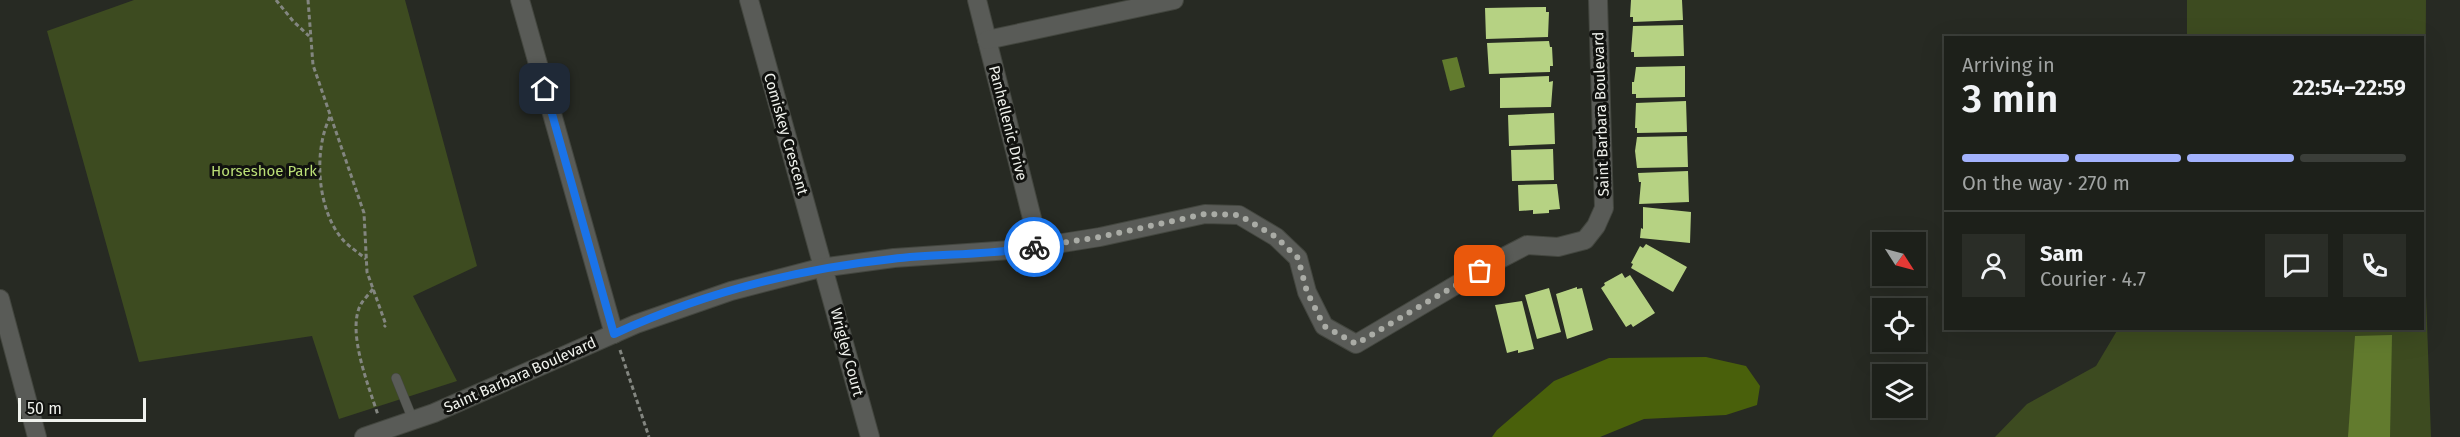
<!DOCTYPE html>
<meta charset="utf-8">
<style>
:root{--surface:#1d201a;--page:#2a2d27;--text:#f1f3f6;--muted:#a0a3a2;--line:#3b3e39;--accent:#a3b2fd}
body{margin:0;font-family:"Fira Sans",sans-serif;background:var(--page);color:var(--text);height:100vh;display:flex;flex-direction:column;font-size:22px;white-space:nowrap}
*{box-sizing:border-box;margin:0}
p{font-size:20px;color:var(--muted)}
.icon{flex:none;width:33px;height:33px;fill:none;stroke:currentColor;stroke-width:2;stroke-linecap:round;stroke-linejoin:round}
.map{position:relative;flex:1;overflow:hidden}
.sheet{position:absolute;left:1944px;top:36px;width:480px;height:294px;display:flex;flex-direction:column;background:var(--surface);border-radius:0px;box-shadow:0 6px 24px #0002,0 0 0 2px var(--line)}
.sheet>*{flex:none}
.needle{width:39px;rotate:126deg}
.controls{position:absolute;left:1872px;top:232px;display:grid;gap:12px}
.controls a{display:grid;place-items:center;width:54px;height:54px;border-radius:0px;background:var(--surface);box-shadow:0 6px 24px #0002,0 0 0 2px var(--line);font-size:30px}
.scale{position:absolute;left:18px;bottom:15px;width:128px;box-sizing:border-box;padding-left:6px;border:3px solid #f0f2ed;border-top:0;font-size:16px;line-height:21px;white-space:nowrap;color:#f0f2ed;-webkit-text-stroke:4px #11120f;paint-order:stroke}
.pin{position:absolute;display:grid;place-items:center;width:51px;height:51px;color:#fff;margin:-26px;border-radius:12px;box-shadow:0 3px 9px #0006}
.courier{position:absolute;display:grid;place-items:center;width:60px;height:60px;margin:-30px;border:4px solid #1a73e8;border-radius:50%;background:#fff;color:#222;box-shadow:0 2px 8px #0007}
.overview em{font-style:normal;font-weight:600}
.overview div{display:flex;flex-direction:column-reverse}
.overview{display:flex;align-items:center;justify-content:space-between;height:102px;padding:0 18px}
h1{font-size:39px;font-weight:600;line-height:45px}
.bar{display:grid;grid-template-columns:repeat(4,1fr);gap:9px 6px;align-content:center;height:72px;padding:0 18px}
.bar i{height:8px;border-radius:4px;background:var(--line)}
.bar .current{background:var(--accent)}
.bar p{grid-column:span 4}
.line{display:flex;align-items:center;gap:15px;padding:0 18px;border-top:2px solid var(--line)}
.line div{flex:1}
.round{display:grid;place-items:center;flex:none;width:63px;height:63px;border-radius:0px;background:var(--page)}
.map>svg:first-child{display:block}
.green{fill:#3d4b20}
.forest{fill:#49600b}
.water{fill:#627b2e}
.building{fill:#b6d283}
.lines{fill:none;stroke-linecap:round;stroke-linejoin:round}
.service-casing{stroke:#43463f;stroke-width:10}
.minor-casing{stroke:#43463f;stroke-width:20}
.path{stroke:#838680;stroke-width:3;stroke-dasharray:4.5 3;stroke-linecap:butt}
.service{stroke:#595b57;stroke-width:9}
.minor{stroke:#595b57;stroke-width:18}
.done{stroke:#aaaca6;stroke-width:6;stroke-dasharray:0 10.8}
.route{stroke:#1a73e8;stroke-width:8}
.labels{text-anchor:middle;dominant-baseline:central;stroke-width:6;stroke-linejoin:round;paint-order:stroke}
.street-label{font-size:15px;fill:#f0f2ed;stroke:#11120f}
.park-label{font-size:15px;fill:#bbdf76;stroke:#11120f}
</style>
<div class="map">
<svg width="2460" height="437" viewBox="0 0 2460 437">
<rect width="100%" height="100%" fill="#272a23"/>
<g class="green">
<path d="M134,0H405L477,266L413,296L457,381L339,419L312,336L139,362L47,31Z"/>
<path d="M2187,0H2426L2424,237L2431,437H1995L2027,404L2096,366L2118,329L2422,328V38L2187,37Z"/>
</g>
<path class="forest" d="M1706,357L1746,366L1760,386L1757,405L1726,415L1644,419L1600,437H1492L1497,430L1554,381L1609,358Z"/>
<g class="water">
<path d="M1457,57L1465,87L1450,91L1442,60Z"/>
<path d="M2392,335L2390,437H2348L2355,336Z"/>
</g>
<g class="building">
<path d="M1631,0H1682L1683,20L1633,22V17H1630Z"/>
<path d="M1546,7V12H1549L1548,37L1486,39L1485,8Z"/>
<path d="M1683,25L1684,56L1634,57V52H1631L1633,26Z"/>
<path d="M1549,41L1550,47H1552L1553,66H1550V72L1489,74L1487,43Z"/>
<path d="M1685,66V97L1636,98V94H1632V82H1634L1636,67Z"/>
<path d="M1549,76V82L1553,81L1551,107L1500,108V78Z"/>
<path d="M1686,101L1687,132L1637,133V128H1635L1636,103Z"/>
<path d="M1554,113L1555,144L1509,146L1508,115Z"/>
<path d="M1687,136L1688,167L1637,168L1635,151L1637,137Z"/>
<path d="M1553,149L1554,180L1512,181L1511,150Z"/>
<path d="M1688,171L1689,202L1639,204L1641,182H1639L1638,173Z"/>
<path d="M1557,184L1560,209L1549,210V213L1533,214V210L1519,211L1518,185Z"/>
<path d="M1643,207L1691,212L1690,243L1640,238L1641,228L1643,229Z"/>
<path d="M1646,244L1687,267L1673,292L1631,268L1633,264L1631,263L1640,246L1643,248Z"/>
<path d="M1622,273L1625,278L1630,275L1655,313L1633,327L1631,324L1626,327L1601,288L1605,285L1604,283Z"/>
<path d="M1577,287V289L1582,288L1593,330L1567,339L1556,294Z"/>
<path d="M1549,288L1561,332L1537,339L1525,295Z"/>
<path d="M1522,301L1534,349L1518,353V350L1507,353L1495,305Z"/>
</g>
<g class="lines">
<g class="service-casing">
<path id="service" d="M396,378L413,420"/>
</g>
<g class="minor-casing">
<g id="minor">
<path d="M520,0L614,334"/>
<path d="M749,0L870,437"/>
<path d="M977,0L1039,246"/>
<path d="M987,40L1174,0"/>
<path d="M0,299L37,437"/>
<path d="M364,437L434,413L636,324L731,291L820,268L894,258L1025,249L1100,237L1205,214L1239,215L1276,237L1298,258L1307,292L1324,326L1356,344L1500,259L1527,245L1558,247L1585,240L1596,226L1604,208L1598,0"/>
</g>
</g>
<g class="path">
<path d="M276,0L293,21L309,36"/>
<path d="M308,0L313,65L364,213L367,272L386,325L384,327"/>
<path d="M330,117C313,151 317,212 344,241C351,248 359,253 366,259"/>
<path d="M373,289C369,294 364,299 361,304C346,331 369,387 378,415"/>
<path d="M620,350L649,437"/>
</g>
<use href="#service" class="service"/>
<use href="#minor" class="minor"/>
</g>
<g class="lines">
<path class="done" d="M1034,247L1100,237L1205,214L1239,215L1276,237L1298,258L1307,292L1324,326L1356,344L1480,271"/>
<path class="route" d="M545,89L614,334C701,294 797,269 892,259C939,253 987,256 1034,247"/>
</g>
<g class="labels">
<g class="street-label">
<text transform="translate(1601 114) rotate(-92)">Saint Barbara Boulevard</text>
<text transform="translate(1008 123) rotate(76)">Panhellenic Drive</text>
<text transform="translate(786 134) rotate(74)">Comiskey Crescent</text>
<text transform="translate(847 352) rotate(75)">Wrigley Court</text>
<text transform="translate(520 375) rotate(-24)">Saint Barbara Boulevard</text>
</g>
<g class="park-label">
<text x="264" y="171">Horseshoe Park</text>
</g>
</g>
</svg>
<div class="controls">
<a><svg class="needle" viewBox="-14 -14 28 28"><path d="M0-13l5 13h-10z" fill="#e53935"/><path d="M0 13l5-13h-10z" fill="#a0a3a2"/></svg></a>
<a><svg class="icon" aria-label="locate" viewBox="0 0 24 24"><circle cx="12" cy="12" r="6"/><path d="M12 2v4M12 18v4M2 12h4M18 12h4"/></svg></a>
<a><svg class="icon" aria-label="layers" viewBox="0 0 24 24"><path d="M12 4l9 5-9 5-9-5zM3 14l9 5 9-5"/></svg></a>
</div>
<div class="scale">50 m</div>
<div class="pin" style="left:1480px;top:271px;background:#ea580c"><svg class="icon" aria-label="bag" viewBox="0 0 24 24"><path d="M5 8h14l-1 12H6zM9 8a3 3 0 0 1 6 0"/></svg></div>
<div class="pin" style="left:545px;top:89px;background:#1f2937"><svg class="icon" aria-label="home" viewBox="0 0 24 24"><path d="M3 11l9-7 9 7M6 9v11h12V9"/></svg></div>
<div class="courier" style="left:1034px;top:247px"><svg class="icon" aria-label="bike" viewBox="0 0 24 24"><circle cx="6" cy="16" r="4"/><circle cx="18" cy="16" r="4"/><path d="M6 16l4-8h5l3 8M10 8l3 8H6M13 5h3"/></svg></div>
<section class="sheet">
<div class="overview"><div><h1>3 min</h1><p>Arriving in</p></div><em>22:54–22:59</em></div>
<div class="bar"><i class="current"></i><i class="current"></i><i class="current"></i><i></i><p>On the way · 270 m</p></div>
<div class="line" style="height:108px"><a class="round"><svg class="icon" aria-label="person" viewBox="0 0 24 24"><circle cx="12" cy="8" r="4"/><path d="M4 21q1-7 8-7t8 7"/></svg></a><div><b>Sam</b><p>Courier · 4.7</p></div><a class="round"><svg class="icon" aria-label="chat" viewBox="0 0 24 24"><path d="M4 5h16v11H9l-5 4z"/></svg></a><a class="round"><svg class="icon" aria-label="phone" viewBox="0 0 24 24"><path d="M5 4h4l2 5-3 2q2 4 5 5l2-3 5 2v4C11 20 4 13 5 4z"/></svg></a></div>
</section>
</div>
